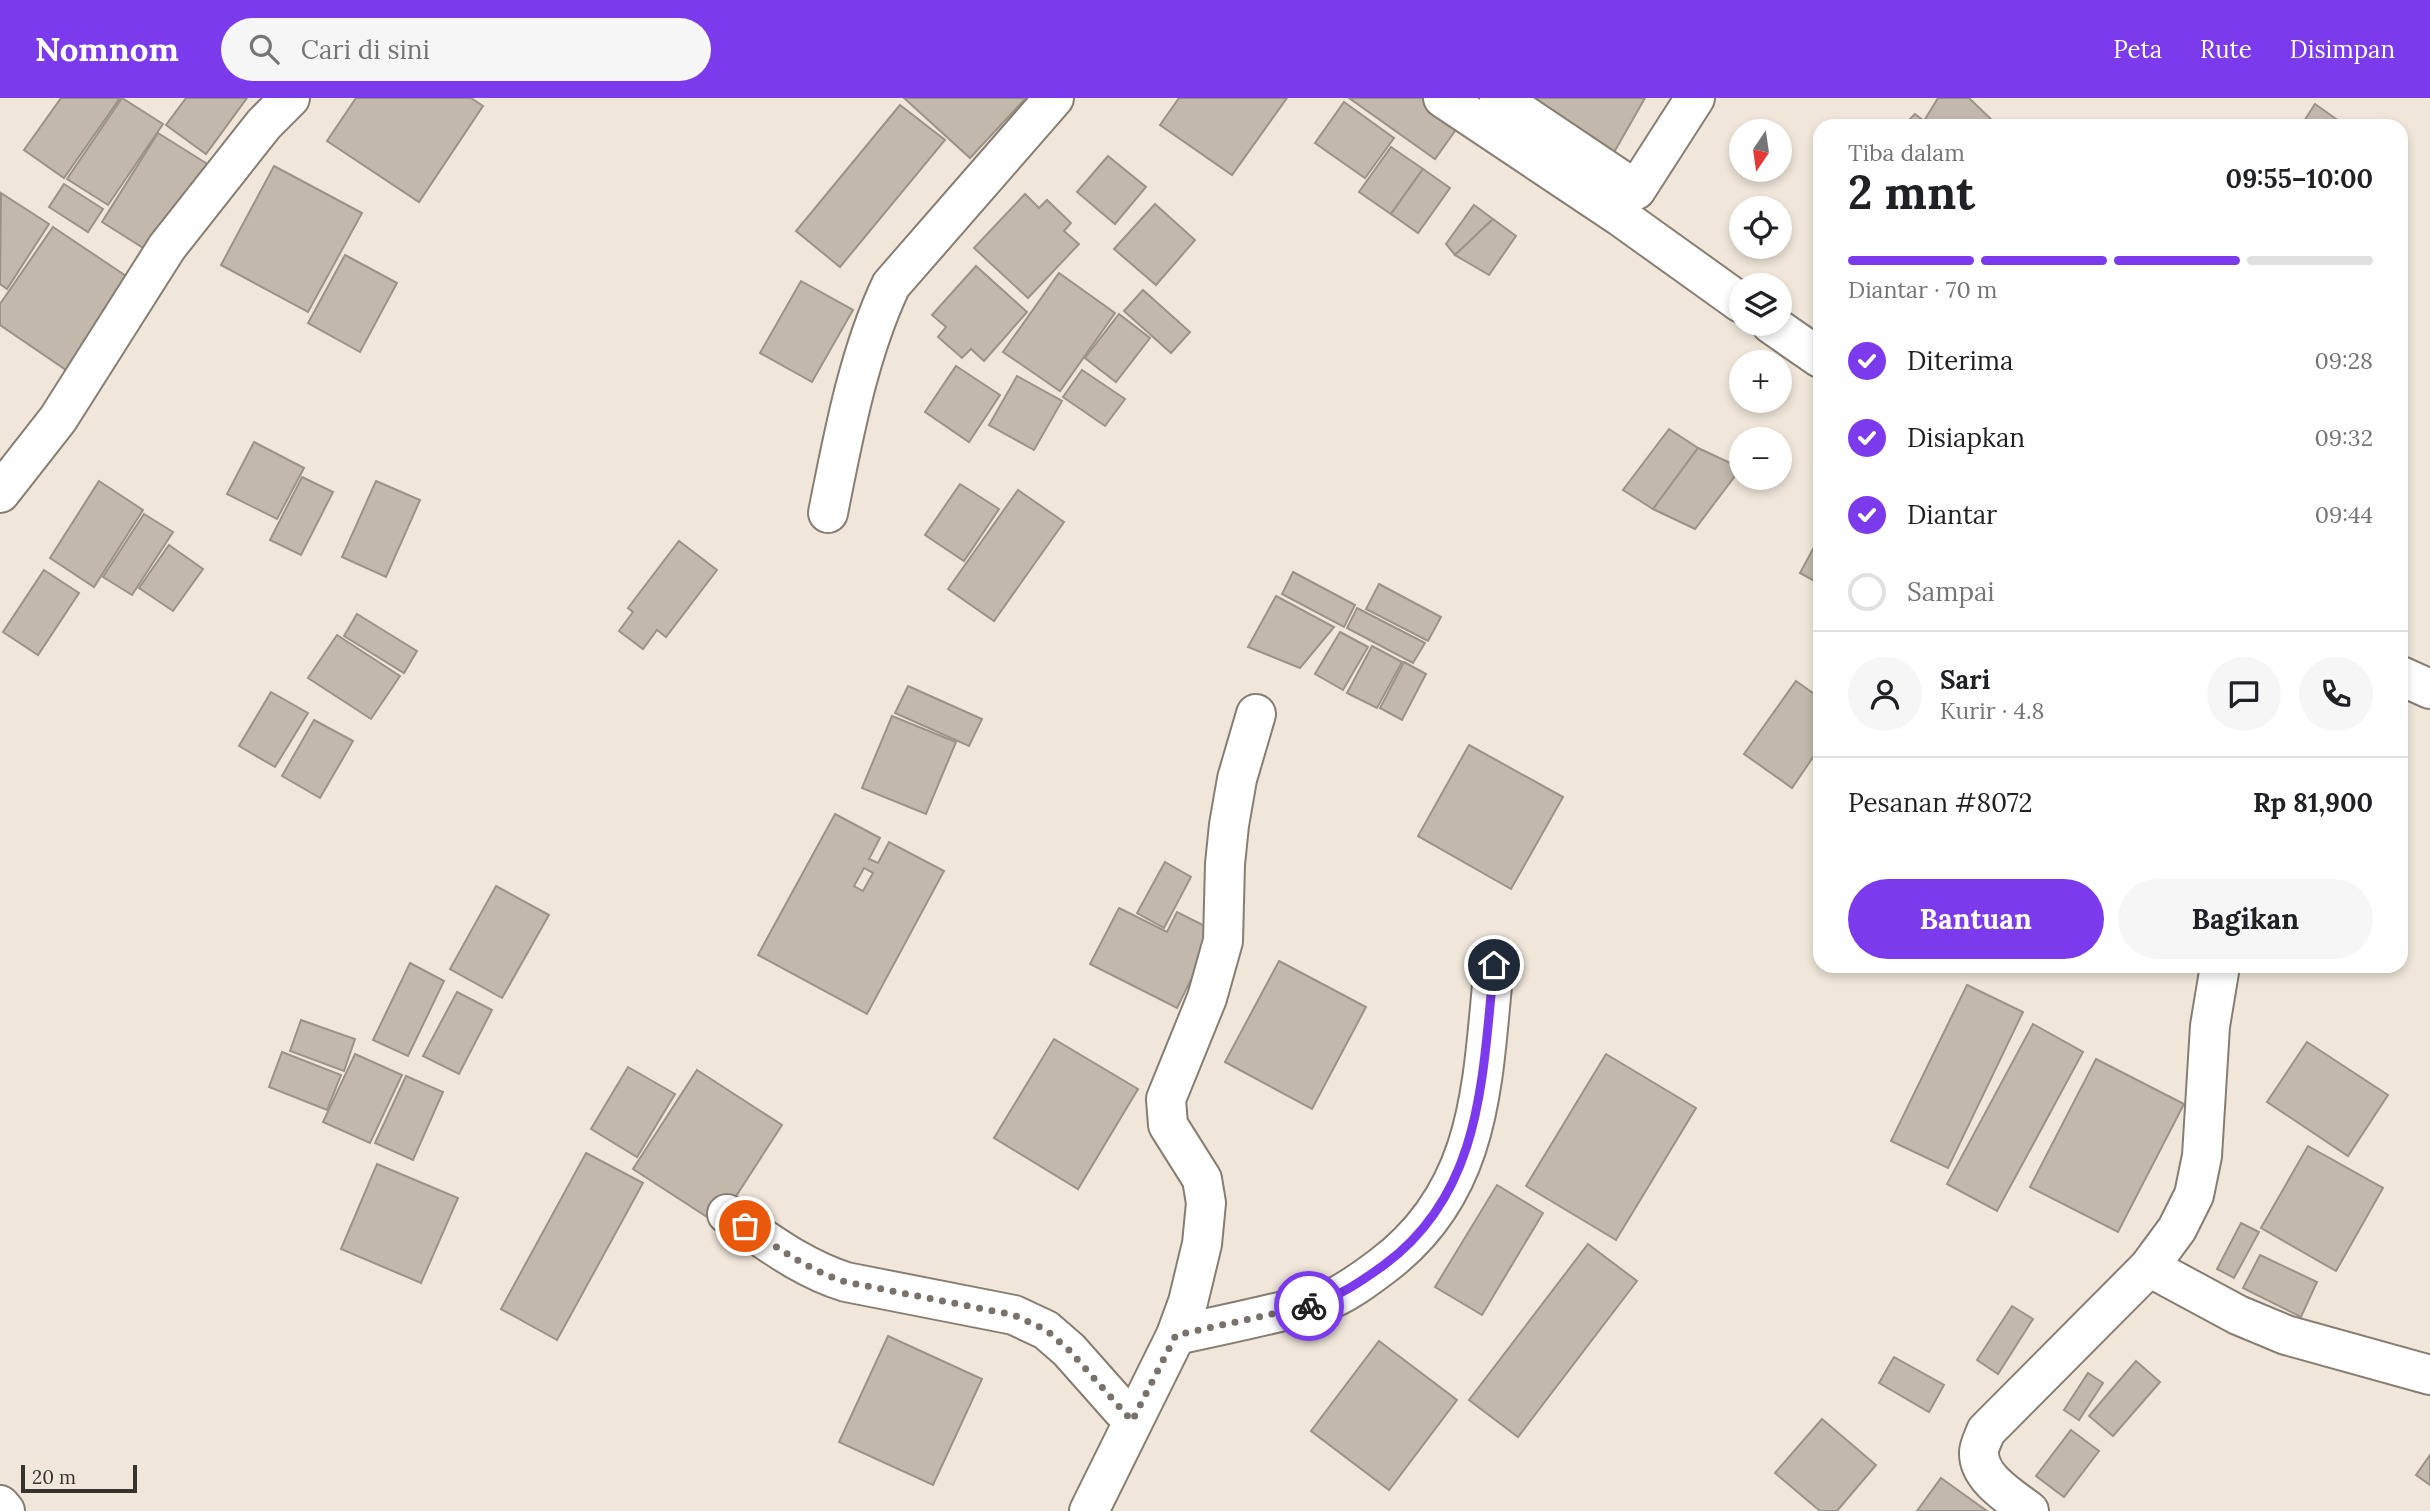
<!DOCTYPE html>
<html lang="id">
<meta charset="utf-8">
<style>
:root{--surface:#fff;--page:#f6f6f6;--text:#202124;--muted:#757577;--line:#e0e0e0;--accent:#7c3aed}
body{margin:0;font-family:Lora,serif;background:var(--page);color:var(--text);height:100vh;display:flex;flex-direction:column;font-size:26px;white-space:nowrap}
*{box-sizing:border-box;margin:0}
p{font-size:23px;color:var(--muted)}
.icon{flex:none;width:38px;height:38px;fill:none;stroke:currentColor;stroke-width:2;stroke-linecap:round;stroke-linejoin:round}
.map{position:relative;flex:1;overflow:hidden}
.sheet{position:absolute;left:1813px;top:21px;width:595px;height:854px;display:flex;flex-direction:column;background:var(--surface);border-radius:21px;box-shadow:0 4px 10px #0003}
.sheet>*{flex:none}
.needle{width:46px;rotate:193deg}
.controls{position:absolute;left:1729px;top:21px;display:grid;gap:14px}
.controls a{display:grid;place-items:center;width:63px;height:63px;border-radius:50%;background:var(--surface);box-shadow:0 4px 10px #0003;font-size:35px}
.scale{position:absolute;left:21px;bottom:18px;width:116px;box-sizing:border-box;padding-left:7px;border:4px solid #37332f;border-top:0;font-size:19px;line-height:24px;white-space:nowrap;color:#37332f;-webkit-text-stroke:5px #f0e7da;paint-order:stroke}
.pin{position:absolute;display:grid;place-items:center;width:60px;height:60px;color:#fff;margin:-30px;border:4px solid #fff;border-radius:50%;box-shadow:0 2px 7px #0007}
.courier{position:absolute;display:grid;place-items:center;width:70px;height:70px;margin:-35px;border:5px solid #7c3aed;border-radius:50%;background:#fff;color:#222;box-shadow:0 2px 9px #0007}
.summary em{font-style:normal;font-weight:700}
.summary div{display:flex;flex-direction:column-reverse}
.summary{display:flex;align-items:center;justify-content:space-between;height:119px;padding:0 35px}
h1{font-size:46px;font-weight:700;line-height:52px}
.bar{display:grid;grid-template-columns:repeat(4,1fr);gap:10px 7px;align-content:center;height:84px;padding:0 35px}
.bar i{height:9px;border-radius:5px;background:var(--line)}
.bar .on{background:var(--accent)}
.bar p{grid-column:span 4}
.line{display:flex;align-items:center;gap:18px;padding:0 35px;border-top:2px solid var(--line)}
.line div{flex:1}
.round{display:grid;place-items:center;flex:none;width:74px;height:74px;border-radius:37px;background:var(--page)}
ol{padding:0 35px;list-style:none}
li{display:flex;align-items:center;gap:21px;height:77px}
li p{margin-inline-start:auto}
li .icon{padding:7px;border-radius:50%;background:var(--accent);color:#fff;stroke-width:4}
li:last-child{color:var(--muted)}
li i{width:38px;height:38px;border:4px solid var(--line);border-radius:50%}
.primary-button{display:flex;gap:14px;margin-top:auto;padding:14px 35px}
.primary-button a{flex:1;height:80px;border-radius:42px;background:var(--accent);color:#fff;font-size:28px;font-weight:700;line-height:80px;text-align:center}
.primary-button a+a{background:var(--page);color:var(--text)}
header{display:flex;align-items:center;gap:42px;box-sizing:border-box;height:98px;padding:0 35px;background:var(--accent);color:#fff}
header strong{font-size:33px}
nav{display:flex;gap:38px;margin-inline-start:auto;font-size:24px}
.search{width:490px;height:63px;background:var(--page);display:flex;align-items:center;gap:18px;box-sizing:border-box;padding:0 24px;border-radius:38px;color:var(--muted);font-size:26px}
.map>svg:first-child{display:block}
.building{fill:#c2b8ac;stroke:#9c9387;stroke-width:2;fill-rule:evenodd}
.lines{fill:none;stroke-linecap:round;stroke-linejoin:round}
.street-casing{stroke:#867e72;stroke-width:42}
.street{stroke:#fff;stroke-width:38}
.done{stroke:#78726b;stroke-width:7;stroke-dasharray:0 12.6}
.route{stroke:#7c3aed;stroke-width:9}
</style>
<header>
<strong>Nomnom</strong>
<div class="search"><svg class="icon" aria-label="search" viewBox="0 0 24 24"><circle cx="10" cy="10" r="6"/><path d="M15 15l6 6"/></svg>Cari di sini</div>
<nav><a>Peta</a><a>Rute</a><a>Disimpan</a></nav>
</header>
<div class="map">
<svg width="2430" height="1413" viewBox="0 0 2430 1413">
<rect width="100%" height="100%" fill="#f0e7da"/>
<g class="building">
<path d="M61,0H120L64,80L24,52Z"/>
<path d="M122,0L163,26L108,107L67,81Z"/>
<path d="M186,0H247L206,56L166,27Z"/>
<path d="M356,0H471L483,8L419,104L327,43Z"/>
<path d="M904,0H1026L970,60Z"/>
<path d="M1179,0H1287L1232,77L1160,27Z"/>
<path d="M1349,0H1423L1460,26L1435,61Z"/>
<path d="M1528,0H1645L1613,56Z"/>
<path d="M1938,0H1969L1998,28H1931L1924,23Z"/>
<path d="M1344,4L1394,40L1365,80L1315,45Z"/>
<path d="M2315,6L2346,28H2301Z"/>
<path d="M900,7L945,42L840,169L796,133Z"/>
<path d="M1915,16L1924,23L1931,28H1903Z"/>
<path d="M158,35L209,67L153,156L102,124Z"/>
<path d="M1391,49L1423,71L1391,116L1359,94Z"/>
<path d="M1108,58L1146,89L1115,126L1077,94Z"/>
<path d="M274,68L362,115L308,214L221,167Z"/>
<path d="M1423,71L1450,90L1418,135L1391,116Z"/>
<path d="M64,86L103,111L88,134L49,109Z"/>
<path d="M1,95L49,126L7,191L0,186Z"/>
<path d="M1025,96L1039,110L1047,102L1071,125L1064,133L1079,146L1028,200L974,150Z"/>
<path d="M1155,106L1195,142L1156,187L1114,151Z"/>
<path d="M1474,107L1493,121L1455,157L1446,146Z"/>
<path d="M1493,121L1516,138L1489,177L1455,157Z"/>
<path d="M53,129L135,184L72,276L0,227V206Z"/>
<path d="M345,157L397,185L360,254L308,225Z"/>
<path d="M976,168L1027,214L984,263L971,251L962,260L938,239L946,229L932,217Z"/>
<path d="M1059,175L1115,215L1060,293L1003,254Z"/>
<path d="M801,183L853,212L812,284L760,255Z"/>
<path d="M1143,192L1190,234L1171,255L1124,213Z"/>
<path d="M1119,216L1150,240L1116,284L1085,260Z"/>
<path d="M956,268L1000,297L969,344L925,314Z"/>
<path d="M1082,272L1125,301L1105,328L1063,299Z"/>
<path d="M1017,278L1062,303L1034,352L989,327Z"/>
<path d="M1669,331L1698,350L1653,411L1623,392Z"/>
<path d="M254,344L304,370L277,421L227,396Z"/>
<path d="M1698,350L1741,370L1695,431L1653,411Z"/>
<path d="M302,379L333,394L301,457L270,442Z"/>
<path d="M99,383L143,412L94,489L50,460Z"/>
<path d="M376,383L420,402L386,479L342,459Z"/>
<path d="M960,386L999,411L964,463L925,437Z"/>
<path d="M1018,392L1064,424L994,523L948,491Z"/>
<path d="M144,416L173,434L132,497L103,479Z"/>
<path d="M679,443L717,472L666,539L657,532L643,551L619,533L633,514L628,510Z"/>
<path d="M169,447L203,471L173,513L139,490Z"/>
<path d="M1813,451L1820,455V486L1800,475Z"/>
<path d="M44,472L79,495L38,557L3,534Z"/>
<path d="M1293,474L1355,507L1344,529L1282,496Z"/>
<path d="M1379,486L1441,519L1428,543L1366,511Z"/>
<path d="M1276,498L1334,529L1300,570L1248,549Z"/>
<path d="M1357,510L1425,545L1413,565L1347,530Z"/>
<path d="M357,516L417,553L404,575L344,538Z"/>
<path d="M1340,534L1368,549L1343,592L1315,576Z"/>
<path d="M337,537L400,578L371,621L308,580Z"/>
<path d="M1372,548L1402,564L1377,610L1347,595Z"/>
<path d="M1404,564L1426,576L1402,622L1380,610Z"/>
<path d="M1796,583L1820,600V649L1792,690L1744,656Z"/>
<path d="M908,588L982,621L969,648L895,615Z"/>
<path d="M271,594L308,615L275,669L239,648Z"/>
<path d="M892,618L956,644L926,716L862,690Z"/>
<path d="M314,622L353,643L320,700L282,678Z"/>
<path d="M1469,647L1563,699L1511,791L1418,738Z"/>
<path d="M835,716L880,740L869,761L878,765L889,744L944,773L867,916L758,857ZM864,770L873,775L863,793L854,788Z"/>
<path d="M1165,764L1191,779L1164,830L1137,815Z"/>
<path d="M496,788L549,817L502,900L450,871Z"/>
<path d="M1119,810L1167,834L1177,814L1215,833L1177,910L1090,866Z"/>
<path d="M1279,863L1366,909L1312,1011L1225,964Z"/>
<path d="M410,865L444,883L408,958L373,942Z"/>
<path d="M1967,887L2023,914L1948,1070L1891,1043Z"/>
<path d="M457,894L492,912L459,976L423,958Z"/>
<path d="M301,922L355,941L344,973L290,953Z"/>
<path d="M2033,926L2083,954L1997,1113L1947,1086Z"/>
<path d="M1054,941L1138,991L1078,1091L994,1040Z"/>
<path d="M2307,944L2388,997L2348,1058L2267,1004Z"/>
<path d="M282,954L341,977L327,1012L269,989Z"/>
<path d="M355,956L402,977L370,1045L323,1024Z"/>
<path d="M1606,956L1696,1010L1616,1142L1526,1088Z"/>
<path d="M2096,961L2184,1006L2118,1134L2030,1089Z"/>
<path d="M628,969L675,996L637,1059L591,1031Z"/>
<path d="M697,972L782,1027L718,1126L633,1071Z"/>
<path d="M406,978L443,994L413,1062L375,1045Z"/>
<path d="M2308,1048L2383,1090L2336,1173L2261,1130Z"/>
<path d="M586,1055L643,1085L557,1242L501,1211Z"/>
<path d="M377,1066L458,1100L421,1185L341,1151Z"/>
<path d="M1497,1087L1543,1115L1482,1217L1435,1189Z"/>
<path d="M2241,1125L2259,1134L2234,1180L2217,1171Z"/>
<path d="M1588,1146L1637,1183L1518,1339L1469,1302Z"/>
<path d="M2260,1157L2317,1184L2301,1219L2243,1190Z"/>
<path d="M2012,1208L2033,1221L1998,1276L1977,1262Z"/>
<path d="M888,1238L982,1281L933,1387L839,1344Z"/>
<path d="M1379,1243L1457,1302L1389,1392L1311,1333Z"/>
<path d="M1894,1259L1944,1287L1929,1314L1879,1285Z"/>
<path d="M2136,1263L2160,1284L2113,1338L2089,1318Z"/>
<path d="M2088,1275L2103,1285L2079,1322L2064,1312Z"/>
<path d="M1822,1321L1876,1367L1837,1413H1820L1775,1375Z"/>
<path d="M2071,1332L2099,1353L2064,1399L2036,1378Z"/>
<path d="M2430,1357V1387L2416,1377Z"/>
<path d="M1941,1380L1987,1413H1917Z"/>
</g>
<g class="lines">
<g class="street-casing">
<g id="street">
<path d="M1443,0L1621,119L1741,205"/>
<path d="M1499,0L1636,92L1695,0"/>
<path d="M1771,226L1820,260"/>
<path d="M0,395L58,321L167,149L264,26L290,0"/>
<path d="M828,415C843,340 858,257 891,187L1054,0"/>
<path d="M2401,578L2430,591"/>
<path d="M727,1116C766,1142 801,1170 846,1184L1014,1217L1046,1232L1069,1252L1132,1323"/>
<path d="M2149,1169L2238,1217L2286,1237L2430,1277"/>
<path d="M1176,1237C1209,1230 1242,1223 1275,1215C1293,1211 1314,1208 1331,1201C1349,1193 1365,1181 1381,1169C1484,1093 1482,983 1494,867"/>
<path d="M0,1407L5,1413"/>
<path d="M1089,1413L1176,1237L1188,1204L1202,1146L1206,1105L1202,1081L1168,1027L1166,1001L1207,900L1223,843L1225,766L1229,727L1237,681L1256,616"/>
<path d="M2029,1413C2011,1399 1978,1380 1979,1354C1979,1348 1984,1339 1986,1333L2149,1169L2177,1131L2194,1097L2202,1058L2210,928L2220,868"/>
</g>
</g>
<use href="#street" class="street"/>
</g>
<g class="lines">
<path class="done" d="M745,1128C778,1150 808,1172 846,1184L1014,1217L1046,1232L1069,1252L1132,1323L1176,1237L1309,1208"/>
<path class="route" d="M1309,1208C1338,1199 1359,1185 1384,1167C1483,1094 1482,979 1494,867"/>
</g>
</svg>
<div class="controls">
<a><svg class="needle" viewBox="-14 -14 28 28"><path d="M0-13l5 13h-10z" fill="#e53935"/><path d="M0 13l5-13h-10z" fill="#757577"/></svg></a>
<a><svg class="icon" aria-label="locate" viewBox="0 0 24 24"><circle cx="12" cy="12" r="6"/><path d="M12 2v4M12 18v4M2 12h4M18 12h4"/></svg></a>
<a><svg class="icon" aria-label="layers" viewBox="0 0 24 24"><path d="M12 4l9 5-9 5-9-5zM3 14l9 5 9-5"/></svg></a>
<a>+</a>
<a>−</a>
</div>
<div class="scale">20 m</div>
<div class="pin" style="left:745px;top:1128px;background:#ea580c"><svg class="icon" aria-label="bag" viewBox="0 0 24 24"><path d="M5 8h14l-1 12H6zM9 8a3 3 0 0 1 6 0"/></svg></div>
<div class="pin" style="left:1494px;top:867px;background:#1f2937"><svg class="icon" aria-label="home" viewBox="0 0 24 24"><path d="M3 11l9-7 9 7M6 9v11h12V9"/></svg></div>
<div class="courier" style="left:1309px;top:1208px"><svg class="icon" aria-label="bike" viewBox="0 0 24 24"><circle cx="6" cy="16" r="4"/><circle cx="18" cy="16" r="4"/><path d="M6 16l4-8h5l3 8M10 8l3 8H6M13 5h3"/></svg></div>
<section class="sheet">
<div class="summary"><div><h1>2 mnt</h1><p>Tiba dalam</p></div><em>09:55–10:00</em></div>
<div class="bar"><i class="on"></i><i class="on"></i><i class="on"></i><i></i><p>Diantar · 70 m</p></div>
<ol>
<li><svg class="icon" aria-label="check" viewBox="0 0 24 24"><path d="M5 12l5 5 9-10"/></svg>Diterima<p>09:28</p></li>
<li><svg class="icon" aria-label="check" viewBox="0 0 24 24"><path d="M5 12l5 5 9-10"/></svg>Disiapkan<p>09:32</p></li>
<li><svg class="icon" aria-label="check" viewBox="0 0 24 24"><path d="M5 12l5 5 9-10"/></svg>Diantar<p>09:44</p></li>
<li><i></i>Sampai</li>
</ol>
<div class="line" style="height:126px"><a class="round"><svg class="icon" aria-label="person" viewBox="0 0 24 24"><circle cx="12" cy="8" r="4"/><path d="M4 21q1-7 8-7t8 7"/></svg></a><div><b>Sari</b><p>Kurir · 4.8</p></div><a class="round"><svg class="icon" aria-label="chat" viewBox="0 0 24 24"><path d="M4 5h16v11H9l-5 4z"/></svg></a><a class="round"><svg class="icon" aria-label="phone" viewBox="0 0 24 24"><path d="M5 4h4l2 5-3 2q2 4 5 5l2-3 5 2v4C11 20 4 13 5 4z"/></svg></a></div>
<div class="line" style="height:91px"><div>Pesanan #8072</div><b>Rp 81,900</b></div>
<div class="primary-button"><a>Bantuan</a><a>Bagikan</a></div>
</section>
</div>
